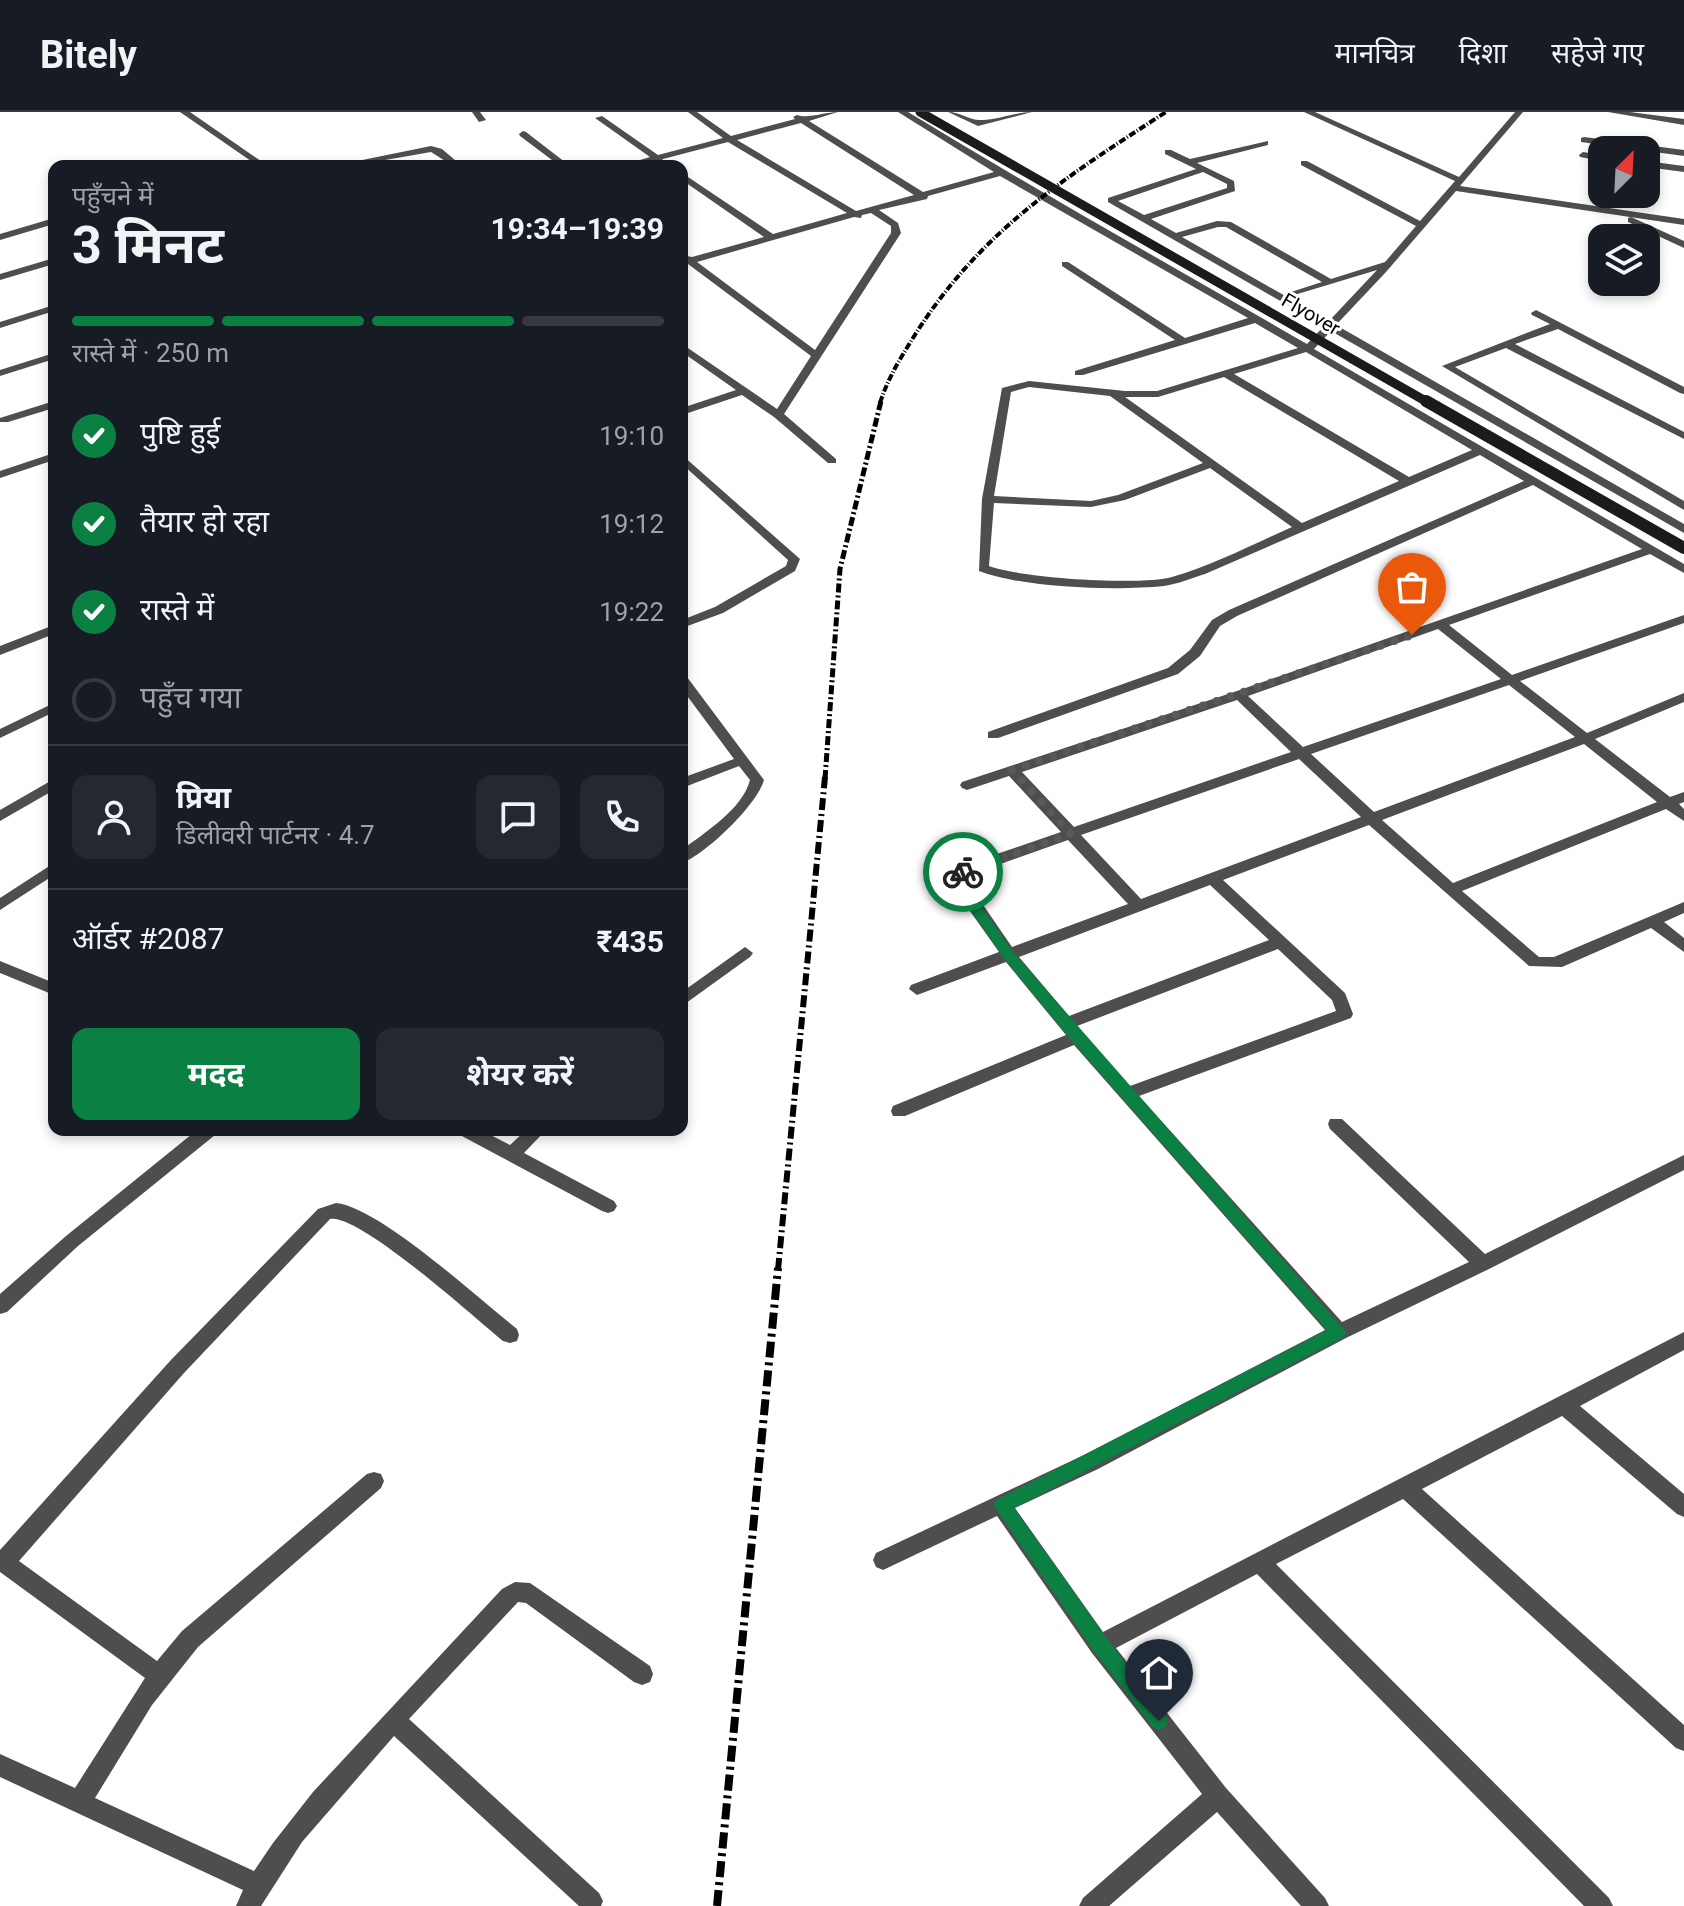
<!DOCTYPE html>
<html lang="hi">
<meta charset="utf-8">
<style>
:root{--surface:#171b24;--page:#242831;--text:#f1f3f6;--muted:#9ea1a6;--line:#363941;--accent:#0b8043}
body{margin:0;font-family:Roboto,"Noto Sans Devanagari",sans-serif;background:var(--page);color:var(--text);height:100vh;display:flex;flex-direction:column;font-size:30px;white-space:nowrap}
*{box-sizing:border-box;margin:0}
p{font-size:26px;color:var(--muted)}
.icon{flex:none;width:44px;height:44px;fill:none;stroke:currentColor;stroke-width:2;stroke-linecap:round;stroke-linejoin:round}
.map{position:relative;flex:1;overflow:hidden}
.details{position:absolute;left:48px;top:48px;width:640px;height:976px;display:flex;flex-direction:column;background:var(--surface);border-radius:16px;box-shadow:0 4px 12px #0003}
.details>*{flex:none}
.needle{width:52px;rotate:24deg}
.buttons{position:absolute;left:1588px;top:24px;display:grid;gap:16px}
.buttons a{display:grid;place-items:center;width:72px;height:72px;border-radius:16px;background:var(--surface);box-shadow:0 4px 12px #0003;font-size:40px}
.pin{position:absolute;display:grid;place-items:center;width:68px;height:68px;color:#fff;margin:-82px -34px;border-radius:50% 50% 50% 0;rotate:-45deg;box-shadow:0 0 8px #0007}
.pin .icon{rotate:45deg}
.courier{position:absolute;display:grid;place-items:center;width:80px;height:80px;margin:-40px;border:6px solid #0b8043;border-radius:50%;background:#fff;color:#222;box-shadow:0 2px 10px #0007}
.head em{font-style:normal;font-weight:700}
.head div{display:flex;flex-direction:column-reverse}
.head{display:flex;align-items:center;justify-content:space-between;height:136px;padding:0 24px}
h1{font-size:52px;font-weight:700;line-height:60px}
.bar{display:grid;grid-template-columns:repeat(4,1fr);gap:12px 8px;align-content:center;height:96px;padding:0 24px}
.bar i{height:10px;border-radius:6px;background:var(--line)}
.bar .active{background:var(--accent)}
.bar p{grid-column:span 4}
.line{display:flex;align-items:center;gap:20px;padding:0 24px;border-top:2px solid var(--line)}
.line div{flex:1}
.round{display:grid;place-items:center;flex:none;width:84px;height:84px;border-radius:16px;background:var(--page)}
ol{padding:0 24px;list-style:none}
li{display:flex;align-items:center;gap:24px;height:88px}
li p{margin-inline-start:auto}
li .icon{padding:8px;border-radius:50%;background:var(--accent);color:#fff;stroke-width:4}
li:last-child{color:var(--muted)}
li i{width:44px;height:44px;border:4px solid var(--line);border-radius:50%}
.cta{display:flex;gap:16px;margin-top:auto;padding:16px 24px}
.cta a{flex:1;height:92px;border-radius:16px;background:var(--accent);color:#fff;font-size:32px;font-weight:700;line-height:92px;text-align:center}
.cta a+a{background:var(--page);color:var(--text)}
header{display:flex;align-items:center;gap:48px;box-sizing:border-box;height:112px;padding:0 40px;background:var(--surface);border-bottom:2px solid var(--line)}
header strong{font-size:38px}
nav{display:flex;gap:44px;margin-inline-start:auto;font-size:28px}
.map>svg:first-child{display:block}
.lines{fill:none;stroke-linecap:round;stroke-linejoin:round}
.street{fill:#4e4e4e;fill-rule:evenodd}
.rail-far3{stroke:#000;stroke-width:4;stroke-dasharray:7 2 1 2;stroke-linecap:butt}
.rail-far2{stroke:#000;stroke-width:5;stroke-dasharray:9 3 2 3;stroke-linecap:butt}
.rail-far1{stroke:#000;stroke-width:6;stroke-dasharray:12 4 2 4;stroke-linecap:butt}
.rail{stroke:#000;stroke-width:8;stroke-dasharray:16 5 3 5;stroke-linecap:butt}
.secondary-bridge-far1{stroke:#1b1b1b;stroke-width:9}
.secondary-bridge{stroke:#1b1b1b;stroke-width:12}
.route{fill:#0b8043}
.done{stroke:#595959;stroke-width:8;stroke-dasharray:0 14.4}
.labels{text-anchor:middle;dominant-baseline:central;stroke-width:6;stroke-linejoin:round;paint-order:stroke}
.far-street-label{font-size:20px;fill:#000;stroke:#fff}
</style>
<header>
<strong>Bitely</strong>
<nav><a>मानचित्र</a><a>दिशा</a><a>सहेजे गए</a></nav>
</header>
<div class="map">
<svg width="1684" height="1794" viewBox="0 0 1684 1794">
<rect width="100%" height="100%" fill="#fff"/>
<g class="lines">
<g class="street">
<path d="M180,0H190L268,54H258Z"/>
<path d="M472,0H480L486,8L479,10Z"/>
<path d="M688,0H697L731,24L795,7L793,5L797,3C808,7 825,0 838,0L809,9L923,80L994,60L898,0H908C1039,80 1174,155 1307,232L1324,214L1108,90V86L1196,57L1165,42V38H1171L1190,47L1268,29V33L1197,51L1234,69L1235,79L1151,107L1176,121L1217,109L1231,110L1331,167L1385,150L1416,114L1301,53V49H1307L1420,109L1455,69L1304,0H1315L1459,65L1515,0H1523L1460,74L1684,107V113L1456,79L1386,160L1336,213L1684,412V421L1331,219L1314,237L1684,452V461L1650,442L1449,513L1512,563L1684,503V511L1520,569L1587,621L1684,581V590L1595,627L1670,685L1684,680V690L1679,692L1684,697V709L1666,697L1462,779L1539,845H1554L1684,790V801L1664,810L1684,826V840L1651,816L1562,855L1529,854L1369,713L1223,768L1345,881L1353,902L1351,906L1139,984L1342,1210L1469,1150L1330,1017L1328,1012L1330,1007H1342L1485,1142L1684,1043V1058L1489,1157L1346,1226L1098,1357L1015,1396L1103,1520L1684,1220V1238L1580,1294L1684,1382V1405L1677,1402L1562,1304L1422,1377L1684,1613V1639L1676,1636L1403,1387L1276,1452L1609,1786L1613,1794H1584L1257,1462L1116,1536L1226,1676L1325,1786L1329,1794H1301L1217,1700L1109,1794H1079L1083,1786L1202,1682L1092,1541L997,1404L883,1458L876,1455L873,1448L876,1441L1084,1343L1325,1218L1074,933L905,1004H893L891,999L893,994L1066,923L1006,850L917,883L909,877L911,873L999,840L955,778L951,767L962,754L1061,720L1009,664L967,678L962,676L960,673L962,670L1234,580L1642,437L1533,373L1237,504L1220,514L1200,544L1178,562L998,626H988V620L1168,556L1190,538L1212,508L1229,498L1524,369L1480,343L1205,462C1192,466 1178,472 1164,474C1114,479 1024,476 979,459L982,387L1002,276L1029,269L1125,279H1157L1298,236L1255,211L1083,263H1075V259L1175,228L1062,154V150H1068L1185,226L1248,206L1000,64L928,84L927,87L879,98L898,111L901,121L784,302L836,347V351H828L774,305L742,283L682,303V296L736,278L682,240V232L777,297L811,244L688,152L682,154V143L692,145L764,125L682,68V61L773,122L847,101L728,30L663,47L660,51C649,47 632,54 620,54L650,45L595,6L602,4L658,43L723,26ZM801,11L914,83L856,99L737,28ZM1203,60L1227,72V76L1144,103L1118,89ZM871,101L891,114V121L815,238L697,150L854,105L861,106L862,103ZM1218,115H1226L1322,170L1291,180V184L1377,158L1329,209L1182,125ZM1306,240L1472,338L1409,365L1234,262ZM1224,265L1399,369L1302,411L1125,285H1158ZM1029,275L1110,284L1203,351L1118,383L1091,389L994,384L1011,280ZM1210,356L1292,415C1253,432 1214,453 1172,465C1140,474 1021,466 989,454L994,391L1091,395L1125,388ZM1438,517L1501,567L1303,635L1248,584ZM1509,573L1575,625L1374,700L1311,642ZM1237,588L1291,640L1074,715L1022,660ZM1584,632L1657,690L1453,771L1382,708ZM1299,647L1361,705L1141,787L1081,723ZM1068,728L1128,792L1012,835L966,768L972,762ZM1210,773L1269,828L1069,904L1019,845ZM1278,837L1332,888L1336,899L1130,974L1077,914Z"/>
<path d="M948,0C960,0 969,8 980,8C995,9 1015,0 1032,0L978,14Z"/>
<path d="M1608,0H1630L1684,7V13Z"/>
<path d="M523,19L526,20L570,54H560L520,24L519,22Z"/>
<path d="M1584,25L1684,38V44L1581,30V26Z"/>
<path d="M431,34L442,37L462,54H453L431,40L351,54H333Z"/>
<path d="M1583,40L1602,43V49L1580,45L1579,43Z"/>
<path d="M1646,49L1684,54V60L1646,55Z"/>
<path d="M1631,105L1684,129V136L1628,110V106Z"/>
<path d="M54,106V112L0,128V122Z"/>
<path d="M54,146V152L0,168V162Z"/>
<path d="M54,193V199L0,216V210Z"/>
<path d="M1536,198L1684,275V282L1680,281L1558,217L1515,232L1684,320V327L1506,236L1455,255L1684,389V398L1442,254L1550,212L1532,203L1531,201Z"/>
<path d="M54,241V247L0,264V258Z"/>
<path d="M54,289V296L8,310H0V306Z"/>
<path d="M54,341V348L0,366V359Z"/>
<path d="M682,343L800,447L795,459L723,501L682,516V508L715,495L786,454L788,448L682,352Z"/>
<path d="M54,513V522L0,543V534Z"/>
<path d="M682,564L687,565L764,668C757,693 706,742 682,751V738C705,720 742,698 750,668L739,654L682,676V666L734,647L682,577Z"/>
<path d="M54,591V600L0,626V617Z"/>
<path d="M54,667V678L0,709V698Z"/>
<path d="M54,751V763L0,798V786Z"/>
<path d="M745,835L753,841L750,845L682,894V880Z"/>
<path d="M0,849L54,871V883L0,861Z"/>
<path d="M197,1018H218L215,1023L78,1134L7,1200L0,1202V1182L66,1124Z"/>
<path d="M457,1018H481L510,1033L526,1018H546L524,1041L614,1089L617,1094L614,1099L608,1101L602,1099L460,1023Z"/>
<path d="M336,1091C379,1095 479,1187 517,1217L519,1223L517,1229L510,1231L503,1229C476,1207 359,1101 330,1107L184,1261L19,1449L157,1549L182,1519L367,1362L374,1360L381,1362L384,1369L381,1376L198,1535L152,1593L95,1686L254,1759L273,1731L313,1680L502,1477L515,1470L530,1471L650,1554L653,1562L650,1570L642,1573L634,1570L526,1491L518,1490L409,1607L599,1781L603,1789L601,1794H579L394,1624L302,1730L261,1794H236L243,1778L0,1665V1642L75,1676L145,1566L0,1460V1438L170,1249L318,1097Z"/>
</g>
<path class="rail-far3" d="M880,291C888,266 900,247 913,226C979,120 1064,66 1166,0"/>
<path class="rail-far2" d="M825,667L840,457L881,289"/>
<path class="rail-far1" d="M778,1158L825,665"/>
<path class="rail" d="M717,1794L778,1156"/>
<path class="secondary-bridge-far1" d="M920,0L1429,291"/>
<path class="secondary-bridge" d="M1426,289L1684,436"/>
</g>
<path class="route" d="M963,756L969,760L964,767L966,773L1013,840L1346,1220L1344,1225L1014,1396L1107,1527L1165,1602L1168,1609L1165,1615L1159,1618L1153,1615L1094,1539L994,1394L996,1388L1327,1218L1072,929L1004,846L954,774L952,767Z"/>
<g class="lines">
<path class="done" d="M963,760L1071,722L1012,658L1412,523"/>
</g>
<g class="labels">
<g class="far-street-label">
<text transform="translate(1311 202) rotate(30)">Flyover</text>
</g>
</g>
</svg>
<div class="buttons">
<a><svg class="needle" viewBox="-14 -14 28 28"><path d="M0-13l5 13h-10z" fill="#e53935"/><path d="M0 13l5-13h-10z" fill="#9ea1a6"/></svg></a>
<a><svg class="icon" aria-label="layers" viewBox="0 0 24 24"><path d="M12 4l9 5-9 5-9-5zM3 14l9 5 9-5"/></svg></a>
</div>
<div class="pin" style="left:1412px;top:523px;background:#ea580c"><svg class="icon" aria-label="bag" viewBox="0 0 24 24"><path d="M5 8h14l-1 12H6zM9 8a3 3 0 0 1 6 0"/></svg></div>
<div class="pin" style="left:1159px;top:1609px;background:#1f2937"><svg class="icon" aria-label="home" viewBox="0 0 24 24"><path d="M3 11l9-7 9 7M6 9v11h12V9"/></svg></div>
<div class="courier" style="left:963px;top:760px"><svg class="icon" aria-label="bike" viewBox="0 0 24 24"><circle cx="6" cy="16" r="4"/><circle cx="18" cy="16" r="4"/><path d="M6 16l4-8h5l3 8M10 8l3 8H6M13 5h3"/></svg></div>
<section class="details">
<div class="head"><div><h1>3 मिनट</h1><p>पहुँचने में</p></div><em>19:34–19:39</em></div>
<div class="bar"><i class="active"></i><i class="active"></i><i class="active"></i><i></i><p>रास्ते में · 250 m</p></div>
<ol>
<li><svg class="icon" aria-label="check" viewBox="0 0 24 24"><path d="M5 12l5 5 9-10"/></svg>पुष्टि हुई<p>19:10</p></li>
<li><svg class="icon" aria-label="check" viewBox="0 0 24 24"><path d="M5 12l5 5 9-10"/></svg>तैयार हो रहा<p>19:12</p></li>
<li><svg class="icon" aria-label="check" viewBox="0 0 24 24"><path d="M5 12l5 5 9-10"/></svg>रास्ते में<p>19:22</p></li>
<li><i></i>पहुँच गया</li>
</ol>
<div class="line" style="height:144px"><a class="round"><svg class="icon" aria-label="person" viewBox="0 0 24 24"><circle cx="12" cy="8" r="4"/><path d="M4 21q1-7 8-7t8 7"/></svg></a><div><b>प्रिया</b><p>डिलीवरी पार्टनर · 4.7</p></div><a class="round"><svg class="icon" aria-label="chat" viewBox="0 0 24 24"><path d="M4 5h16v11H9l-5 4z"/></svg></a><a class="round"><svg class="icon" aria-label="phone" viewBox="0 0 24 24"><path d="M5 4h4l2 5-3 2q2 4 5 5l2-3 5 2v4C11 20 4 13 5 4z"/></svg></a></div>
<div class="line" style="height:104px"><div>ऑर्डर #2087</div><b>₹435</b></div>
<div class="cta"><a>मदद</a><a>शेयर करें</a></div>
</section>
</div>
